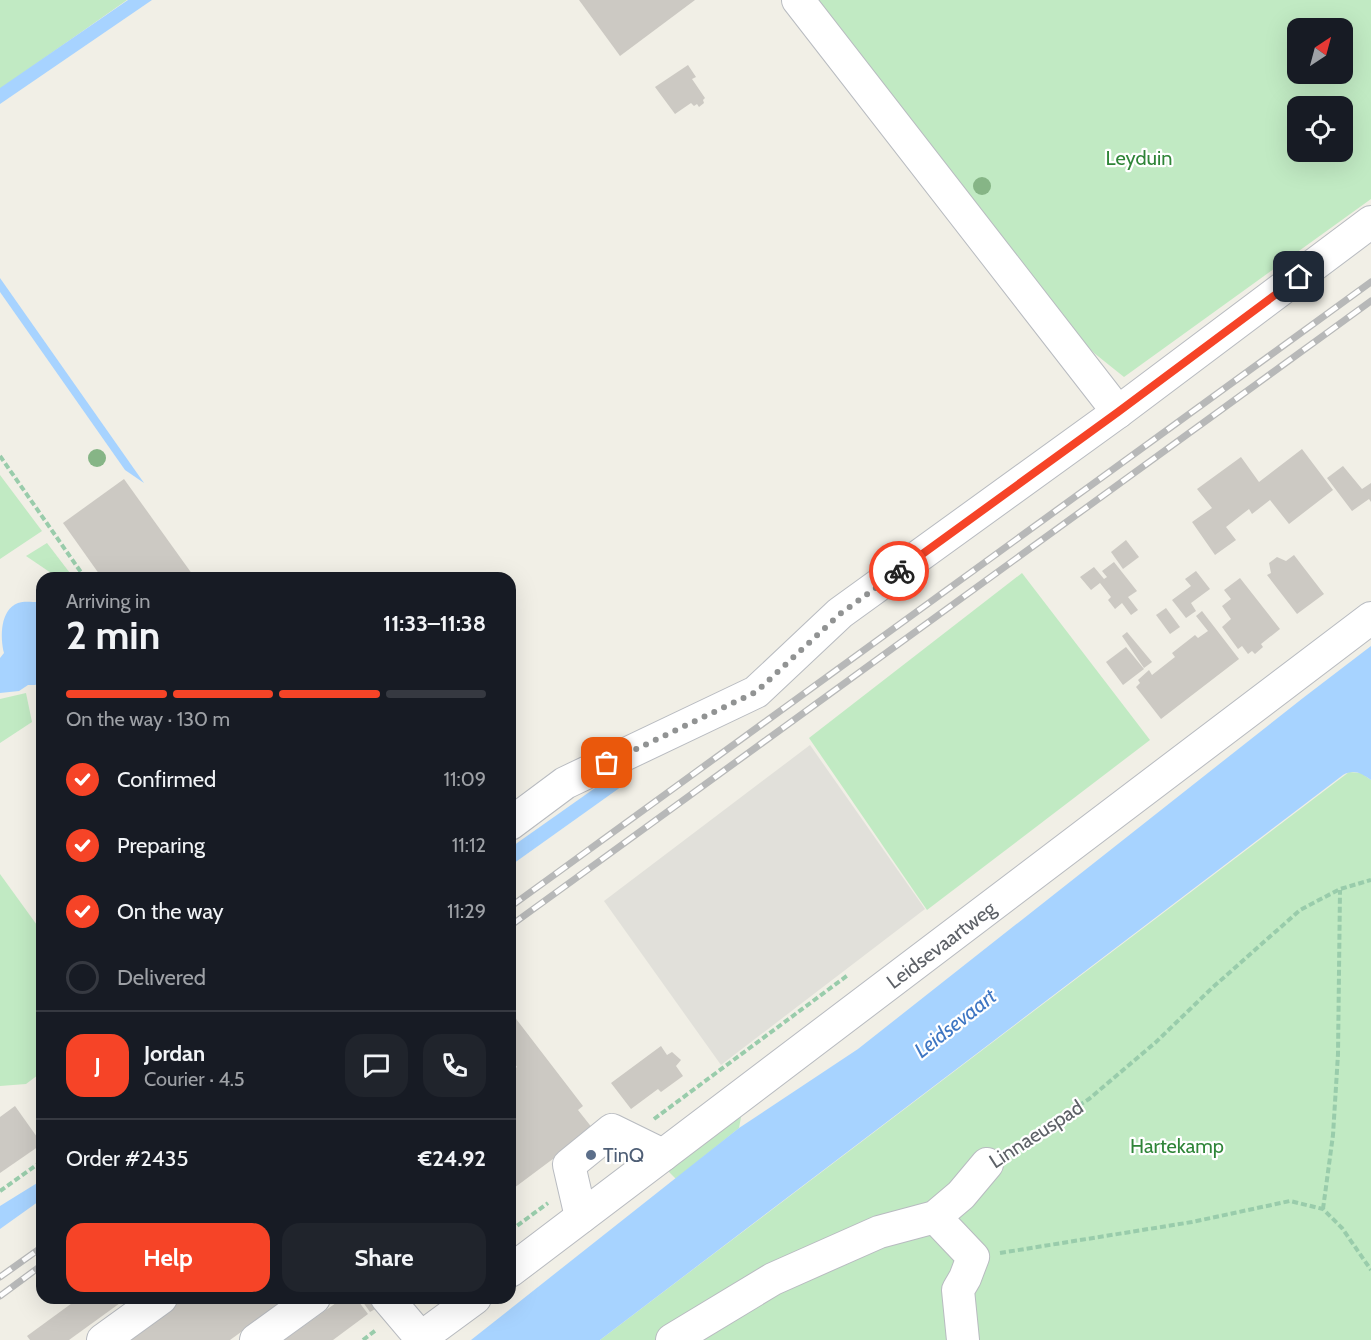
<!DOCTYPE html>
<meta charset="utf-8">
<style>
:root{--surface:#171b24;--page:#20242c;--text:#f1f3f6;--muted:#9ea1a6;--line:#363941;--accent:#f64427}
body{margin:0;font-family:Cabin,sans-serif;background:var(--page);color:var(--text);height:100vh;display:flex;flex-direction:column;font-size:22px;white-space:nowrap}
*{box-sizing:border-box;margin:0}
p{font-size:20px;color:var(--muted)}
.icon{flex:none;width:33px;height:33px;fill:none;stroke:currentColor;stroke-width:2;stroke-linecap:round;stroke-linejoin:round}
.map{position:relative;flex:1;overflow:hidden}
.side{position:absolute;left:36px;top:572px;width:480px;height:732px;display:flex;flex-direction:column;background:var(--surface);border-radius:18px;box-shadow:0 6px 24px #0002}
.side>*{flex:none}
.needle{width:39px;rotate:36deg}
.fabs{position:absolute;left:1287px;top:18px;display:grid;gap:12px}
.fabs a{display:grid;place-items:center;width:66px;height:66px;border-radius:12px;background:var(--surface);box-shadow:0 6px 24px #0002;font-size:30px}
.pin{position:absolute;display:grid;place-items:center;width:51px;height:51px;color:#fff;margin:-26px;border-radius:12px;box-shadow:0 3px 9px #0006}
.courier{position:absolute;display:grid;place-items:center;width:60px;height:60px;margin:-30px;border:4px solid #f64427;border-radius:50%;background:#fff;color:#222;box-shadow:0 2px 8px #0007}
.head em{font-style:normal;font-weight:700}
.head div{display:flex;flex-direction:column-reverse}
.head{display:flex;align-items:center;justify-content:space-between;height:102px;padding:0 30px}
h1{font-size:39px;font-weight:700;line-height:45px}
.bar{display:grid;grid-template-columns:repeat(4,1fr);gap:9px 6px;align-content:center;height:72px;padding:0 30px}
.bar i{height:8px;border-radius:4px;background:var(--line)}
.bar .current{background:var(--accent)}
.bar p{grid-column:span 4}
.line{display:flex;align-items:center;gap:15px;padding:0 30px;border-top:2px solid var(--line)}
.line div{flex:1}
.round{display:grid;place-items:center;flex:none;width:63px;height:63px;border-radius:18px;background:var(--page)}
ol{padding:0 30px;list-style:none}
li{display:flex;align-items:center;gap:18px;height:66px}
li p{margin-inline-start:auto}
li .icon{padding:6px;border-radius:50%;background:var(--accent);color:#fff;stroke-width:4}
li:last-child{color:var(--muted)}
li i{width:33px;height:33px;border:3px solid var(--line);border-radius:50%}
.button{display:flex;gap:12px;margin-top:auto;padding:12px 30px}
.button a{flex:1;height:69px;border-radius:18px;background:var(--accent);color:#fff;font-size:24px;font-weight:700;line-height:69px;text-align:center}
.button a+a{background:var(--page);color:var(--text)}
.map>svg:first-child{display:block}
.industrial{fill:#e1e0da}
.green{fill:#c1eac3;fill-rule:evenodd}
.water{fill:#a7d3ff}
.building{fill:#ccc9c3}
.lines{fill:none;stroke-linecap:round;stroke-linejoin:round}
.minor-casing{stroke:#b8bbc0;stroke-width:34}
.path{stroke:#99ccab;stroke-width:4;stroke-dasharray:6 3;stroke-linecap:butt}
.minor{stroke:#fff;stroke-width:32}
.rail-casing{stroke:#b7b8b8;stroke-width:7}
.rail{stroke:#fff;stroke-width:4.5;stroke-dasharray:14;stroke-linecap:butt}
.tree{fill:#86b586}
.done{stroke:#919393;stroke-width:6;stroke-dasharray:0 10.8}
.route{stroke:#f64427;stroke-width:8}
.service-dot{fill:#5c6f8a;stroke:#fff;stroke-width:2}
.labels{text-anchor:middle;dominant-baseline:central;stroke-width:4.5;stroke-linejoin:round;paint-order:stroke}
.park-label{font-size:20px;fill:#2f8538;stroke:#fff}
.street-label{font-size:20px;fill:#5d6167;stroke:#fff}
.service-label{font-size:20px;fill:#4e5e75;stroke:#fff;text-anchor:start}
.water-label{font-size:21px;font-style:italic;fill:#3e76c3;stroke:#fff}
</style>
<div class="map">
<svg width="1371" height="1340" viewBox="0 0 1371 1340">
<rect width="100%" height="100%" fill="#f1efe6"/>
<path class="industrial" d="M810,745L925,909L721,1065L604,901Z"/>
<g class="green">
<path d="M0,0H127L0,89Z"/>
<path d="M811,0H1371V199L1124,377L1094,353L1079,337ZM1298,28H1342V74H1298ZM1298,106H1342V152H1298Z"/>
<path d="M0,475L42,531L0,559Z"/>
<path d="M47,543L73,577H57L26,556Z"/>
<path d="M1022,573L1150,740L927,910L809,738Z"/>
<path d="M26,693L32,722L0,743V699Z"/>
<path d="M1349,772L1361,773L1371,780V1340H600Z"/>
<path d="M0,874L42,932V1072L26,1084L0,1086Z"/>
<path d="M742,1112L739,1128L676,1179L666,1169Z"/>
</g>
<g class="water">
<path d="M128,0H152L0,104V88Z"/>
<path d="M0,278L144,483L125,470L0,292Z"/>
<path d="M37,602L42,607V682L35,685H28L19,691L0,693V658L4,653C0,637 0,610 18,603C23,601 32,602 37,602Z"/>
<path d="M1371,646V780C1361,773 1354,769 1343,775L600,1340H471L739,1128L858,1049L1303,698Z"/>
<path d="M622,769L632,779L510,866V848Z"/>
<path d="M42,1180V1199L0,1229V1206Z"/>
</g>
<g class="building">
<path d="M579,0H695L620,56Z"/>
<path d="M688,65L696,77L692,79L705,98L703,100L704,103L699,107L697,104L694,106L691,103L675,114L655,87Z"/>
<path d="M1302,449L1333,490L1289,524L1270,500L1252,514L1249,509L1226,527L1236,540L1215,555L1192,522L1212,508L1197,489L1241,457L1259,482Z"/>
<path d="M1343,466L1362,489L1371,483V502L1369,499L1352,511L1327,478Z"/>
<path d="M124,479L195,578H102L63,523Z"/>
<path d="M1126,540L1139,557L1123,569L1111,552Z"/>
<path d="M1294,555L1324,594L1297,614L1267,575L1271,573L1269,563L1277,557L1286,561Z"/>
<path d="M1114,562L1137,591L1128,597L1138,610L1131,615L1122,603L1115,609L1108,600L1111,597L1100,583L1091,590L1080,577L1094,567L1104,579L1107,577L1102,571Z"/>
<path d="M1196,571L1210,589L1191,603L1196,611L1186,618L1172,600L1191,586L1185,579Z"/>
<path d="M1240,578L1280,629L1261,644L1263,647L1255,654L1252,651L1248,654L1242,646L1238,649L1222,627L1231,619L1222,606L1231,599L1224,590Z"/>
<path d="M1166,608L1180,627L1170,634L1156,615Z"/>
<path d="M1202,611L1239,659L1161,719L1136,687L1140,683L1138,680L1149,670L1152,675L1175,657L1172,653L1195,635L1198,638L1208,631L1196,616Z"/>
<path d="M1127,632L1152,662L1144,668L1122,636Z"/>
<path d="M1126,647L1144,669L1123,685L1106,662Z"/>
<path d="M510,1011L583,1106L578,1110L593,1129L510,1191V1072L517,1067L510,1057Z"/>
<path d="M661,1046L667,1055L672,1052L681,1060L676,1066L683,1076L661,1092L658,1089L631,1109L611,1083Z"/>
<path d="M15,1106L42,1144L0,1173V1117Z"/>
<path d="M79,1298H127L69,1340H30L27,1336Z"/>
<path d="M180,1298H288L230,1340H122Z"/>
<path d="M343,1298H356L368,1314L333,1340H284Z"/>
<path d="M360,1298H370L377,1308L370,1312Z"/>
</g>
<g class="lines">
<g class="minor-casing">
<g id="minor">
<path d="M798,0L1118,412"/>
<path d="M510,824L565,783L756,692L840,613L1118,412L1371,222"/>
<path d="M581,1217L569,1165L612,1130L663,1155"/>
<path d="M935,1217L973,1257L965,1278L958,1290L963,1340"/>
<path d="M510,1271L1371,618"/>
<path d="M387,1298L421,1338"/>
<path d="M103,1340L161,1298"/>
<path d="M256,1340L314,1298"/>
<path d="M418,1340L475,1298"/>
<path d="M672,1340L773,1279L879,1232L935,1217L961,1195L987,1164"/>
</g>
</g>
<g class="path">
<path d="M0,456L85,578"/>
<path d="M654,1119L848,975"/>
<path d="M1010,1149L1089,1099L1156,1042L1212,988L1300,910L1340,889L1371,880"/>
<path d="M0,1191L42,1161"/>
<path d="M1323,1209L1333,1135L1338,1054L1340,890"/>
<path d="M510,1231L548,1203"/>
<path d="M1000,1253L1192,1222L1290,1201L1323,1209L1342,1228L1371,1270"/>
<path d="M363,1340L376,1330"/>
</g>
<use href="#minor" class="minor"/>
<g class="rail-casing">
<g id="rail">
<path d="M510,907L1371,282"/>
<path d="M510,926L1371,301"/>
<path d="M0,1277L42,1247"/>
<path d="M0,1296L42,1265"/>
</g>
</g>
<use href="#rail" class="rail"/>
</g>
<g class="tree">
<circle cx="982" cy="186" r="9"/>
<circle cx="97" cy="458" r="9"/>
</g>
<g class="lines">
<path class="done" d="M607,763L756,692L840,614L899,571"/>
<path class="route" d="M899,571L1118,412L1299,277"/>
</g>
<circle class="service-dot" cx="591" cy="1155" r="6"/>
<g class="labels">
<g class="park-label">
<text x="1139" y="158">Leyduin</text>
<text x="1177" y="1146">Hartekamp</text>
</g>
<g class="street-label">
<text transform="translate(941 945) rotate(-37)">Leidsevaartweg</text>
<text transform="translate(1036 1134) rotate(-33)">Linnaeuspad</text>
</g>
<g class="service-label">
<text x="603" y="1155">TinQ</text>
</g>
<g class="water-label">
<text transform="translate(955 1023) rotate(-38)">Leidsevaart</text>
</g>
</g>
</svg>
<div class="fabs">
<a><svg class="needle" viewBox="-14 -14 28 28"><path d="M0-13l5 13h-10z" fill="#e53935"/><path d="M0 13l5-13h-10z" fill="#9ea1a6"/></svg></a>
<a><svg class="icon" aria-label="locate" viewBox="0 0 24 24"><circle cx="12" cy="12" r="6"/><path d="M12 2v4M12 18v4M2 12h4M18 12h4"/></svg></a>
</div>
<div class="pin" style="left:607px;top:763px;background:#ea580c"><svg class="icon" aria-label="bag" viewBox="0 0 24 24"><path d="M5 8h14l-1 12H6zM9 8a3 3 0 0 1 6 0"/></svg></div>
<div class="pin" style="left:1299px;top:277px;background:#1f2937"><svg class="icon" aria-label="home" viewBox="0 0 24 24"><path d="M3 11l9-7 9 7M6 9v11h12V9"/></svg></div>
<div class="courier" style="left:899px;top:571px"><svg class="icon" aria-label="bike" viewBox="0 0 24 24"><circle cx="6" cy="16" r="4"/><circle cx="18" cy="16" r="4"/><path d="M6 16l4-8h5l3 8M10 8l3 8H6M13 5h3"/></svg></div>
<section class="side">
<div class="head"><div><h1>2 min</h1><p>Arriving in</p></div><em>11:33–11:38</em></div>
<div class="bar"><i class="current"></i><i class="current"></i><i class="current"></i><i></i><p>On the way · 130 m</p></div>
<ol>
<li><svg class="icon" aria-label="check" viewBox="0 0 24 24"><path d="M5 12l5 5 9-10"/></svg>Confirmed<p>11:09</p></li>
<li><svg class="icon" aria-label="check" viewBox="0 0 24 24"><path d="M5 12l5 5 9-10"/></svg>Preparing<p>11:12</p></li>
<li><svg class="icon" aria-label="check" viewBox="0 0 24 24"><path d="M5 12l5 5 9-10"/></svg>On the way<p>11:29</p></li>
<li><i></i>Delivered</li>
</ol>
<div class="line" style="height:108px"><b class="round" style="background:var(--accent);color:#fff">J</b><div><b>Jordan</b><p>Courier · 4.5</p></div><a class="round"><svg class="icon" aria-label="chat" viewBox="0 0 24 24"><path d="M4 5h16v11H9l-5 4z"/></svg></a><a class="round"><svg class="icon" aria-label="phone" viewBox="0 0 24 24"><path d="M5 4h4l2 5-3 2q2 4 5 5l2-3 5 2v4C11 20 4 13 5 4z"/></svg></a></div>
<div class="line" style="height:78px"><div>Order #2435</div><b>€24.92</b></div>
<div class="button"><a>Help</a><a>Share</a></div>
</section>
</div>
